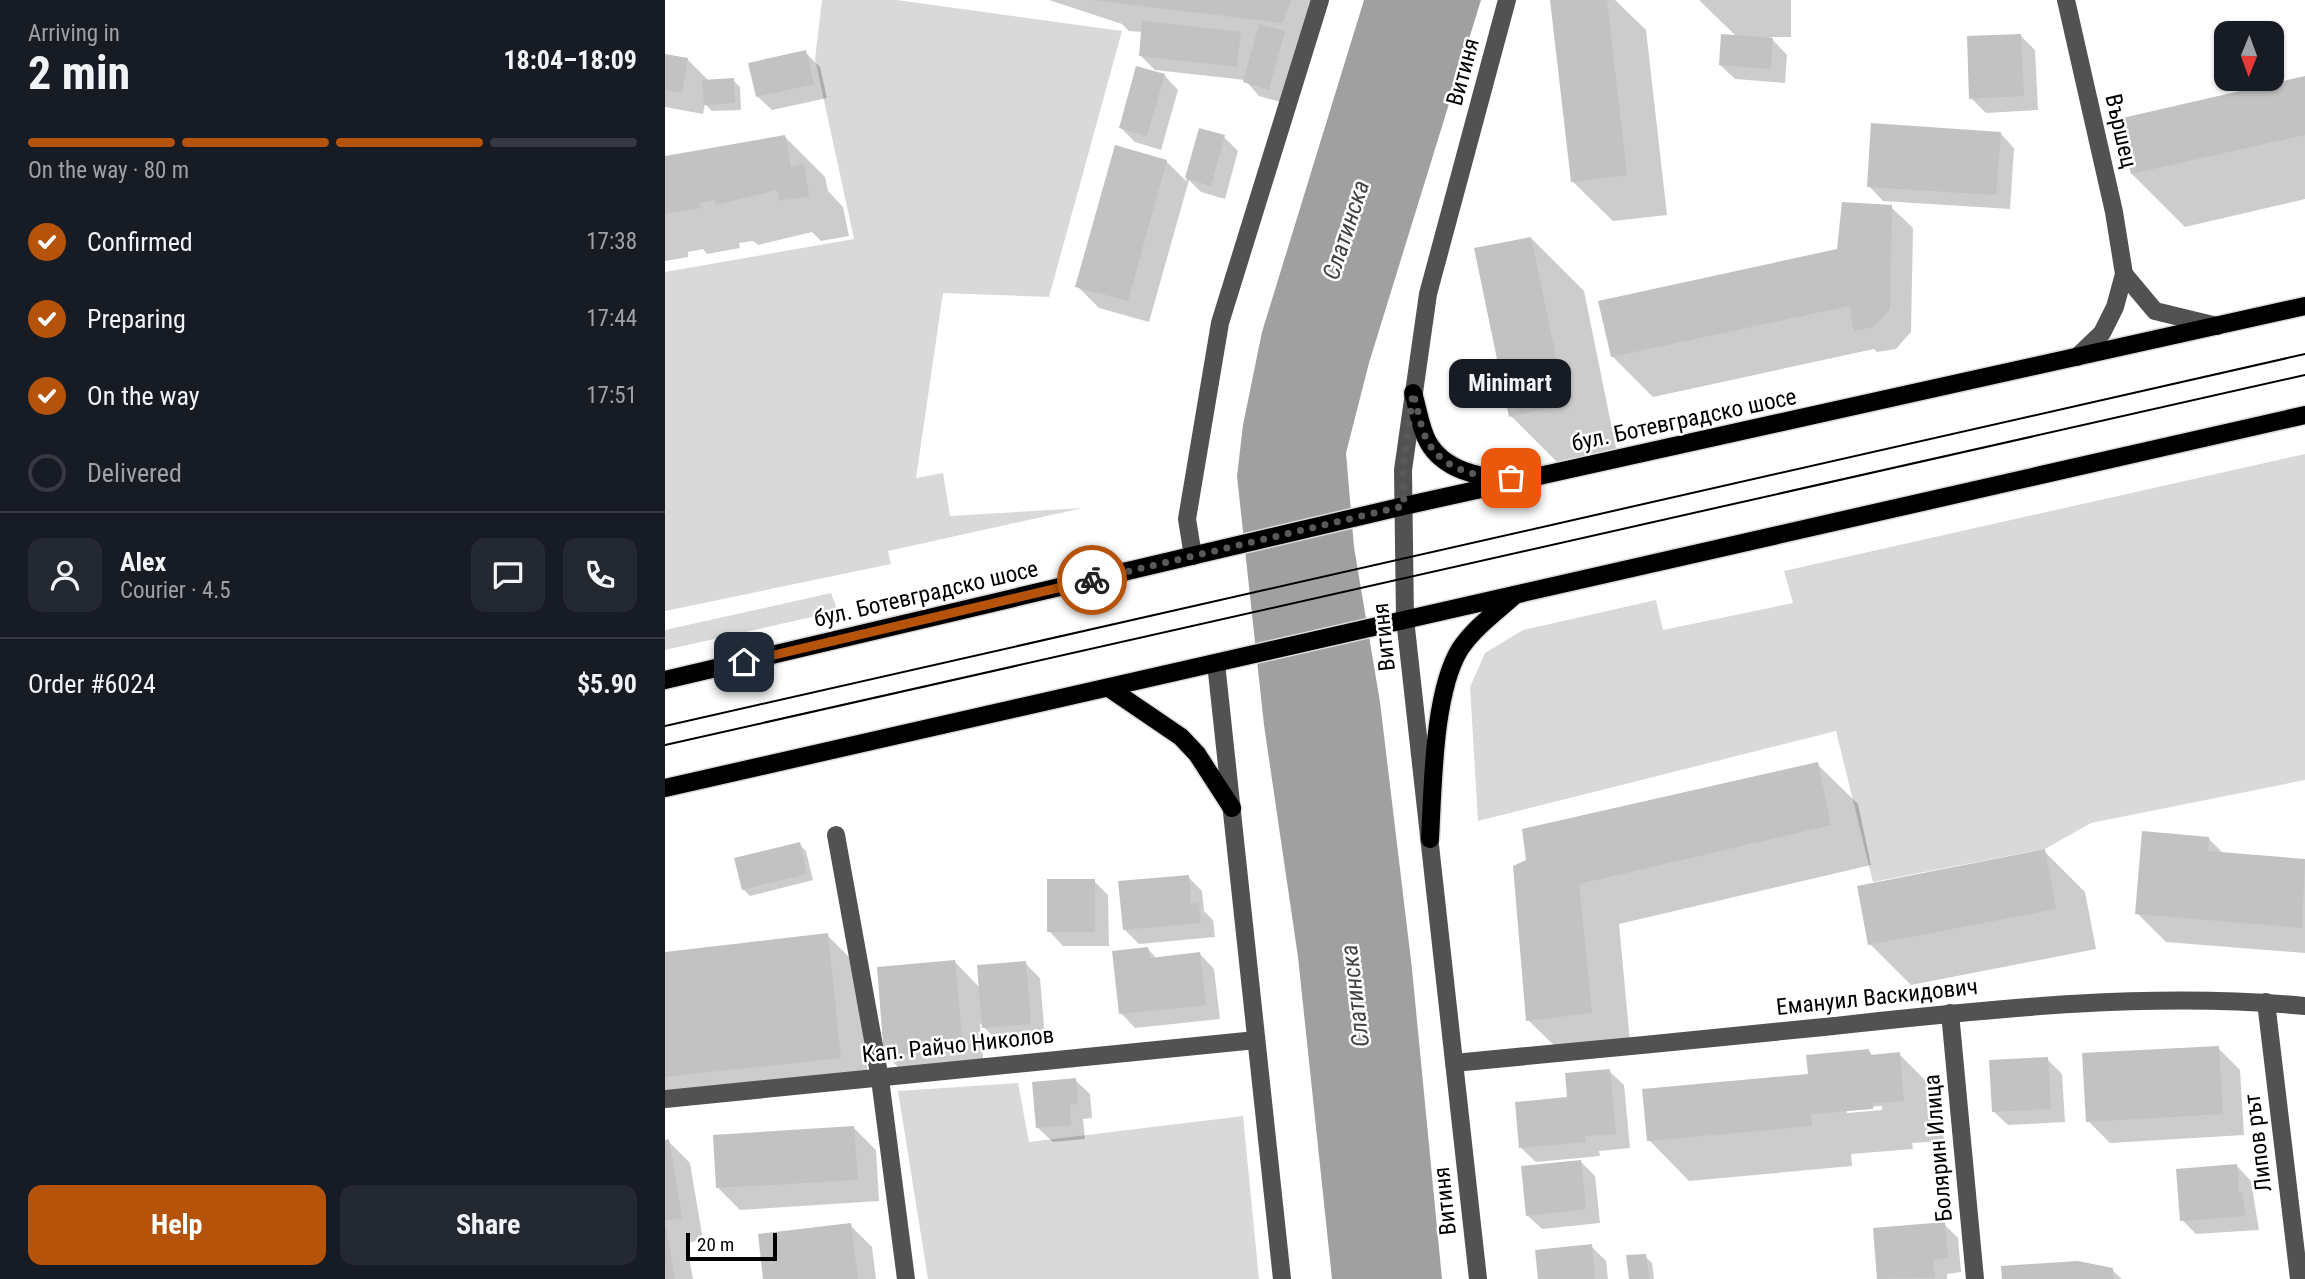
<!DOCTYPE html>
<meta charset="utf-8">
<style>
:root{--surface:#171b24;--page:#242831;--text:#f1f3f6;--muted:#9ea1a6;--line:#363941;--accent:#b45309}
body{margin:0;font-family:"Roboto Condensed",sans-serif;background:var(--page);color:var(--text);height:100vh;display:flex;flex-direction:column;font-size:26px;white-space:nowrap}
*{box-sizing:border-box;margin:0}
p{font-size:23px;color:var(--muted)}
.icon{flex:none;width:38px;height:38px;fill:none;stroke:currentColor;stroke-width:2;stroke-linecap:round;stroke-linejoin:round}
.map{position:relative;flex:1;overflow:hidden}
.sheet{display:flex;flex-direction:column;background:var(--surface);width:665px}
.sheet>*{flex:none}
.needle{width:46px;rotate:181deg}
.controls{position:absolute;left:1549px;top:21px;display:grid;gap:14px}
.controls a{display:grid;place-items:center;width:70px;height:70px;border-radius:14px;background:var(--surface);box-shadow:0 2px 5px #0004;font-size:35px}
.scale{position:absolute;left:21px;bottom:18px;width:91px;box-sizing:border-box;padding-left:7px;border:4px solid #000;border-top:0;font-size:19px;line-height:24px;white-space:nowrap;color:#000;-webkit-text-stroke:5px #fff;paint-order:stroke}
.pin{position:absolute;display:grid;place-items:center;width:60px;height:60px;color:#fff;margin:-30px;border-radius:14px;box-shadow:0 4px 10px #0006}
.courier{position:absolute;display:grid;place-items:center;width:70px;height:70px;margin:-35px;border:5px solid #b45309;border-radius:50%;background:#fff;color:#222;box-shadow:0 2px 9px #0007}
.bubble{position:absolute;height:49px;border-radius:14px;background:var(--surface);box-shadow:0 2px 5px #0004;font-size:23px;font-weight:700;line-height:49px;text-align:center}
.summary em{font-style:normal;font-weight:700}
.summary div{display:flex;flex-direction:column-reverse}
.summary{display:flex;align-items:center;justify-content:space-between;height:119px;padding:0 28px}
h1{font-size:46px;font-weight:700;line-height:52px}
.bar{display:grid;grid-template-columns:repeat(4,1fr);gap:10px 7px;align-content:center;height:84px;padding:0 28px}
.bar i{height:9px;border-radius:5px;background:var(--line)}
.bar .active{background:var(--accent)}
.bar p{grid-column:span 4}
.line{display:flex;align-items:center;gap:18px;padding:0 28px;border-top:2px solid var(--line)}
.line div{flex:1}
.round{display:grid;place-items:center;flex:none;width:74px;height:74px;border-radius:14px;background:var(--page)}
ol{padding:0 28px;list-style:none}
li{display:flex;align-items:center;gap:21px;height:77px}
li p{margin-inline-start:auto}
li .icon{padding:7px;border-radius:50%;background:var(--accent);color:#fff;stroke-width:4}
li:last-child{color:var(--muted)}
li i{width:38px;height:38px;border:4px solid var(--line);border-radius:50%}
.cta{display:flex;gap:14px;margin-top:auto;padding:14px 28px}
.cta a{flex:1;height:80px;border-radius:14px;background:var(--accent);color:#fff;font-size:28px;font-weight:700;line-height:80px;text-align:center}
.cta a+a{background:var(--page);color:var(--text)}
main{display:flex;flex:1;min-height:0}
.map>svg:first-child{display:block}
.green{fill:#d9d9d9}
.water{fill:#a0a0a0}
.shadow{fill:#0003;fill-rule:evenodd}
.building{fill:#c2c2c2}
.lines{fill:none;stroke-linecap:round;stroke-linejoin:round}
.major-casing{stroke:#dbdbdb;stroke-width:21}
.minor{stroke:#525252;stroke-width:18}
.major{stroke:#000;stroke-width:18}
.tram{stroke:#000;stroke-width:2}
.done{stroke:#595959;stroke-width:7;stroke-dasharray:0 12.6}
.route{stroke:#b45309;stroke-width:9}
.labels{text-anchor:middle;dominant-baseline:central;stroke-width:5;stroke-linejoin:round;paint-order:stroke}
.street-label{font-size:23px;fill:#000;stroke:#fff}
.water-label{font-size:24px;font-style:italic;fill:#414141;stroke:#fff}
</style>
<main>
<section class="sheet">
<div class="summary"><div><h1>2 min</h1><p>Arriving in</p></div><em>18:04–18:09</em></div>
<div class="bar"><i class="active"></i><i class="active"></i><i class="active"></i><i></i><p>On the way · 80 m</p></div>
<ol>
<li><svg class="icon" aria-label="check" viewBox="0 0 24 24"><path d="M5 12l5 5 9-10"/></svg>Confirmed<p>17:38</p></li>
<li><svg class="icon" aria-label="check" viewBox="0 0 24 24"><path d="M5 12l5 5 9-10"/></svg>Preparing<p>17:44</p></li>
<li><svg class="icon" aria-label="check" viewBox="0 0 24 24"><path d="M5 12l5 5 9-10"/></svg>On the way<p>17:51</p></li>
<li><i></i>Delivered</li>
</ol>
<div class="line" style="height:126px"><a class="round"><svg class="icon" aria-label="person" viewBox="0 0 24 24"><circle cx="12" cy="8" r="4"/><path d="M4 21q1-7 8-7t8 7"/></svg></a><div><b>Alex</b><p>Courier · 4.5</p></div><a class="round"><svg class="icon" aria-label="chat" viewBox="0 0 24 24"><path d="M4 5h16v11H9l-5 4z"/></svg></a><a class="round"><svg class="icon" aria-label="phone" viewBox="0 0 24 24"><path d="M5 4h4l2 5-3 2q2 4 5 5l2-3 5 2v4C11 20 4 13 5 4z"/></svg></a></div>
<div class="line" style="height:91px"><div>Order #6024</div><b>$5.90</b></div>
<div class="cta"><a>Help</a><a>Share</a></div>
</section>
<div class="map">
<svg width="1640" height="1279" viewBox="0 0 1640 1279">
<rect width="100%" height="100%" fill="#fff"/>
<g class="green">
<path d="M157,0H232L457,31L384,297L278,293L251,478L278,473L285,516L418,508L223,551L226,564L0,611V272L189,239L150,59Z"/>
<path d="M1640,454V780L1426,823L1380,849L1208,882L1171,731L813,821L805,687L820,653L858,630L991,600L998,630L1128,603L1119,571Z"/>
<path d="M166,593L173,611L0,650V630Z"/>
<path d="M353,1083L364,1142L578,1116L594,1279H263L233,1091Z"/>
</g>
<path class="water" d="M699,0H816L704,363L681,453L689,547L715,702L747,969L777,1279H667L633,957L599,725L572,476L578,425L597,332Z"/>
<g class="shadow">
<path d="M384,0H663L619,103L594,96L580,80L490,70L475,55L478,32L464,31L457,24Z"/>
<path d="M886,0H950L981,30L1002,215L948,221L907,181Z"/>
<path d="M1034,0H1126V37H1105L1122,55L1120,83L1070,79L1055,65L1072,37Z"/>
<path d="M1355,35L1370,50L1373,110L1321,113L1306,98Z"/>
<path d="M140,52L155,67L162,98L107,110L92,96Z"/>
<path d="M0,55L22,59L44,81L68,80L75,87L76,110L47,111L40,104L38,114L0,107Z"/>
<path d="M499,75L513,90L496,150L470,142L456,128Z"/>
<path d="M1640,78V199L1520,227L1467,174Z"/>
<path d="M536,130L559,137L573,151L560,199L536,192L524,180L484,322L434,308L412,286L501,161L521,181Z"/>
<path d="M1335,133L1349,148L1345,209L1218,201L1204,186Z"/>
<path d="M120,137L160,177L163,191L178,207L184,236L156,241L147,232L93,245L88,241L74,243L75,248L42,254L38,249L23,252V257L0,261V158Z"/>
<path d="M1226,207L1248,228L1246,332L1231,349L1212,352L1209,349L988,397L947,356L1173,251Z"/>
<path d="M866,238L919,291L953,458L899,469L846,416Z"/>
<path d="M1152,764L1193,804L1206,865L954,924L966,1053L904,1060L863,1020L850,867Z"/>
<path d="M1543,838L1559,854L1640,861V953L1501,942L1472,913Z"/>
<path d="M134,844L141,851L148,880L85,896L78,889Z"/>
<path d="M1379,851L1420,892L1431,949L1246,985L1205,944Z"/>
<path d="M523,877L537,891L539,911L548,920L550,937L474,944L459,929Z"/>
<path d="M429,881L443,895L444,946H398L384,931Z"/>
<path d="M162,935L191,964L204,1086L0,1093V953Z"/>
<path d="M483,949L492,959L535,954L549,969L555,1019L470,1028L456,1013Z"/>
<path d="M290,962L315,988L360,963L375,978L380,1038L333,1042L315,1023L319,1070L243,1077L221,1055Z"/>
<path d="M1553,1048L1575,1070L1579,1135L1445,1143L1423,1121Z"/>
<path d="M1204,1051L1209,1057L1234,1054L1275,1095L1279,1141L1247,1143L1248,1149L1186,1154L1187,1166L1024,1181L984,1140ZM1217,1106V1110L1182,1113V1109Z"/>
<path d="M1382,1059L1397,1074L1400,1122L1343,1125L1328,1111Z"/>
<path d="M944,1071L959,1085L965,1148L934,1151L935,1156L871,1162L856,1148L904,1099Z"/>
<path d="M410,1080L425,1094L427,1118L418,1119L420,1139L388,1142L373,1128Z"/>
<path d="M189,1128L211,1150L214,1201L75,1210L53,1188Z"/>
<path d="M0,1141H3L25,1163L38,1240L21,1243L28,1279H0Z"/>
<path d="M916,1162L930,1176L935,1223L877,1229L862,1215Z"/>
<path d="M1572,1166L1586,1181L1594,1230L1531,1234L1517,1220Z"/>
<path d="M1279,1224L1293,1238L1296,1272L1282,1274V1279H1214L1210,1229Z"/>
<path d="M185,1225L207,1247L211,1279H100Z"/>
<path d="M926,1246L941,1261L943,1279H875Z"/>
<path d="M980,1256L987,1263L989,1279H966Z"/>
<path d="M1447,1270L1457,1279H1339Z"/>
</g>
<g class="building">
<path d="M427,0H626L618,23Z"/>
<path d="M885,0H942L962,175L906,182Z"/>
<path d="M477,21L576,32L572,67L474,56Z"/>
<path d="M594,24L620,31L604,90L578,82Z"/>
<path d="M1056,34L1108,38L1106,69L1054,65Z"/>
<path d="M1356,34L1359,96L1304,99L1302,36Z"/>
<path d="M141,50L149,84L91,97L83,63Z"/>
<path d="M0,54L23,58L17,93L0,90Z"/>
<path d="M471,66L500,74L482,136L454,128Z"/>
<path d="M1640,76V135L1466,174L1453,119Z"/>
<path d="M69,78L70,103L39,105L37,80Z"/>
<path d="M1206,123L1336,132L1331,195L1202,187Z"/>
<path d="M534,128L560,135L546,186L520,178Z"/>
<path d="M120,135L126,167L139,164L144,196L114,201L112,190L51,205L50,200L34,203L35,208L0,214V156Z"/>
<path d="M450,145L502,160L463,301L410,287Z"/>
<path d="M1177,202L1227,205L1225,309L1209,327L1189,331L1184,306L946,357L933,301L1172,249Z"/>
<path d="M866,237L901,405L844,417L809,248Z"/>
<path d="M1153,762L1166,825L914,884L927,1013L861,1021L848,866L861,860L857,829Z"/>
<path d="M1477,831L1544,837L1543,851L1640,859L1637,928L1470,914Z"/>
<path d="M135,842L142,874L77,890L69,858Z"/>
<path d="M1380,849L1391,909L1203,945L1192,886Z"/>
<path d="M524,875L526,904L534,903L536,923L458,930L453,881Z"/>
<rect x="382" y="879" width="48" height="53"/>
<path d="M163,933L176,1058L0,1077V952Z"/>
<path d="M483,947L485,958L535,952L541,1005L454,1014L447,951Z"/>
<path d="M290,960L298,1049L219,1056L212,967Z"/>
<path d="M361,961L366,1024L317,1028L312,965Z"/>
<path d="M1554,1046L1558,1114L1421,1122L1417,1053Z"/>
<path d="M1204,1049L1205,1055L1235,1052L1239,1101L1208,1103V1109L1146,1114L1147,1126L982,1141L977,1089L1143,1074L1141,1055Z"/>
<path d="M1383,1057L1386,1109L1327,1112L1324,1060Z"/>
<path d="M945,1069L951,1134L920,1136L921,1142L854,1148L850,1102L902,1097L900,1073Z"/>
<path d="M411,1078L413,1104L405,1105L406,1125L371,1128L367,1082Z"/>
<path d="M189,1126L193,1180L51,1188L48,1135Z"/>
<path d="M4,1139L17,1218L0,1221V1140Z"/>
<path d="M916,1160L921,1209L861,1216L856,1166Z"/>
<path d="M1572,1164L1574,1192L1578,1193L1580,1216L1515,1221L1511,1169Z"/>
<path d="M1280,1222L1283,1258L1268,1260L1270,1278L1212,1279L1208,1228Z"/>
<path d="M186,1223L193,1279H98L93,1234Z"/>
<path d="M0,1227H1L10,1279H0Z"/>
<path d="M927,1244L930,1279H873L870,1250Z"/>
<path d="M981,1254L984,1279H964L961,1255Z"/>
<path d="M1413,1261L1448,1268L1449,1279H1337L1336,1266Z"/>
</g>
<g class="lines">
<g class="major-casing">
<g id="major">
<path d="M748,393C753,408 755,428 763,442C778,469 813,478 841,478"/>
<path d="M0,680L739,506L1640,306"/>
<path d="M444,688L516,737L532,754L567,808"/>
<path d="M0,788L1640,415"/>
<path d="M765,839C768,787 768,693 795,649C809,628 831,612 849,596"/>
</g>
</g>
<g class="minor">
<path d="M1401,0L1449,212L1459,274L1450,307L1437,333L1412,357"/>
<path d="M1459,274L1490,311L1552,326"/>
<path d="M528,556L522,519L555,323L655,0"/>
<path d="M551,663L617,1279"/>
<path d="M171,835L215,1079L241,1279"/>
<path d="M1601,1002L1634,1279"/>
<path d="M1285,1013L1310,1279"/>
<path d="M789,1063C912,1051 1036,1040 1159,1027C1318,1010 1480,991 1640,1006"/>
<path d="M0,1099L591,1040"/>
<path d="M813,1279L740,619L738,470L763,294L842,0"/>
</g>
<use href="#major" class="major"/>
<g class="tram">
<path d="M0,726L1640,354"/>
<path d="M0,745L1640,375"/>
</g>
</g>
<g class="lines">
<path class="done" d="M427,580L739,506L738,470L748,393C753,408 755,428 763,442C779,471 816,478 846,478"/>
<path class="route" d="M79,662L427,580"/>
</g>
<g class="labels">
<g class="street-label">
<text transform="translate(798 72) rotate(-75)">Витиня</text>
<text transform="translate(1456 131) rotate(77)">Вършец</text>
<text transform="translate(1019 420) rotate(-12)">бул. Ботевградско шосе</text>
<text transform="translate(261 594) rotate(-13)">бул. Ботевградско шосе</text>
<text transform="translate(719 637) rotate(-96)">Витиня</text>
<text transform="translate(1212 997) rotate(-6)">Емануил Васкидович</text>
<text transform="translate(293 1045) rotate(-6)">Кап. Райчо Николов</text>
<text transform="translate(1593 1143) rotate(-97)">Липов рът</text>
<text transform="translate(1273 1148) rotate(-95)">Болярин Илица</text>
<text transform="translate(780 1201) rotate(-96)">Витиня</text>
</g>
<g class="water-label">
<text transform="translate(681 230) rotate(-72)">Слатинска</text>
<text transform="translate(690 996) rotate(-97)">Слатинска</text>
</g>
</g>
</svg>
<div class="controls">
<a><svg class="needle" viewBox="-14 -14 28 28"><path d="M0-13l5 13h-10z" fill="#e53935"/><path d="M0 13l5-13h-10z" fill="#9ea1a6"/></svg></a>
</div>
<div class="scale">20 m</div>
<div class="pin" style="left:846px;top:478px;background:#ea580c"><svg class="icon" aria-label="bag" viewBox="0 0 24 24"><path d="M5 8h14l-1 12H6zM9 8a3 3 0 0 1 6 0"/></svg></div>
<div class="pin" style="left:79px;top:662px;background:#1f2937"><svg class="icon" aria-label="home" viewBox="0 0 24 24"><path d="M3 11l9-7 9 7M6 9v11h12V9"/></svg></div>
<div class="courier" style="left:427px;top:580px"><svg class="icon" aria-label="bike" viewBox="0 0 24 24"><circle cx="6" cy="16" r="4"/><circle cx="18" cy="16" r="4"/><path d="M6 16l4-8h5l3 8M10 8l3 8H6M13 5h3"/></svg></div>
<div class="bubble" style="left:784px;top:359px;width:122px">Minimart</div>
</div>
</main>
